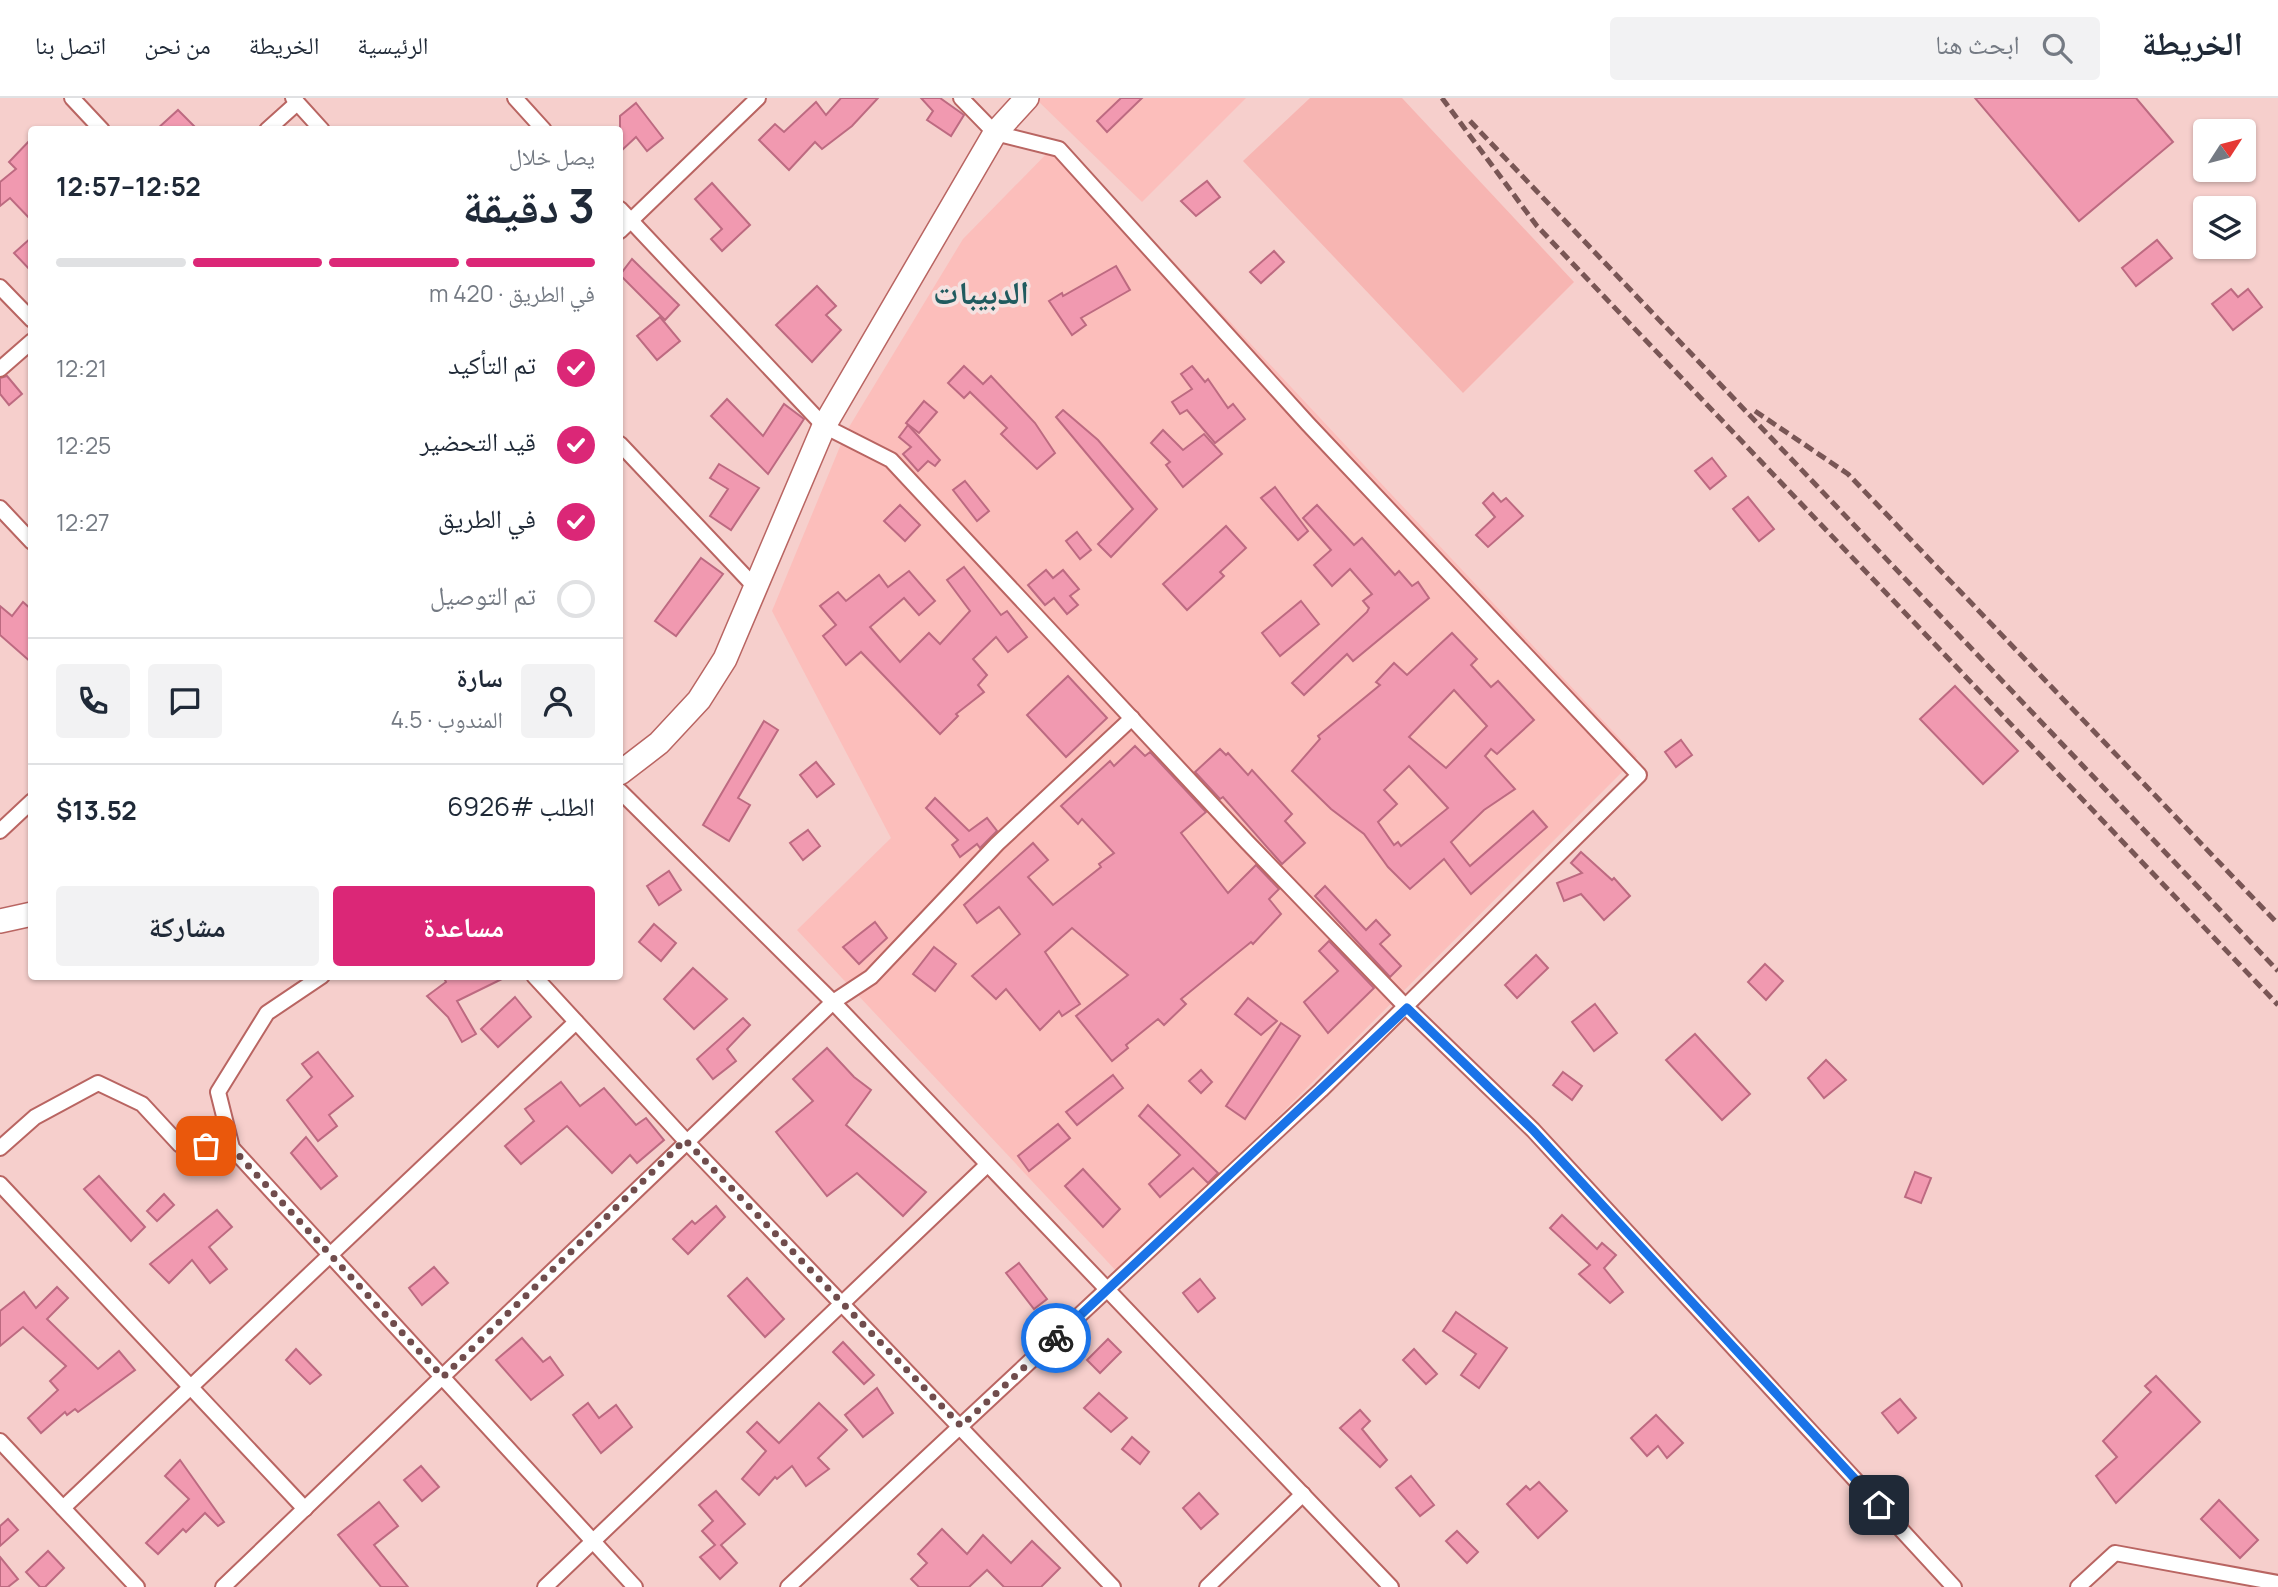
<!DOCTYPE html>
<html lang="ar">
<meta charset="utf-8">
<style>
:root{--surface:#fff;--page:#f2f2f3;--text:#1f2937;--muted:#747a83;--line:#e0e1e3;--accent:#db2777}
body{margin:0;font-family:Manrope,"Noto Naskh Arabic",sans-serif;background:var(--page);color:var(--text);direction:rtl;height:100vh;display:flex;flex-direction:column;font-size:26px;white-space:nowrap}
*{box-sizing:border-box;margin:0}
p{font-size:23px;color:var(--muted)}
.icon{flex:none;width:38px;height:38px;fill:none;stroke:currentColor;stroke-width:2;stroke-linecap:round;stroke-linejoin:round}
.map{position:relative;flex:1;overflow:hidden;direction:ltr}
.drawer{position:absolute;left:28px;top:28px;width:595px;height:854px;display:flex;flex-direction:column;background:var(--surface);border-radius:7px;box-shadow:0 2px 5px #0004;direction:rtl}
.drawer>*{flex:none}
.needle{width:46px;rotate:54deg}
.fabs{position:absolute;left:2193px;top:21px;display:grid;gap:14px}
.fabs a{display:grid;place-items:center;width:63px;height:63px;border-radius:7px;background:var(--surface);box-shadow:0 2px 5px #0004;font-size:35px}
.pin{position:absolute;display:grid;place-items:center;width:60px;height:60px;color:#fff;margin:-30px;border-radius:14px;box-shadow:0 4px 10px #0006}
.courier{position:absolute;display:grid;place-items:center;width:70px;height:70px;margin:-35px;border:5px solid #1a73e8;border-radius:50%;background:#fff;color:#222;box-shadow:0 2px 9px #0007}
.overview em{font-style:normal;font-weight:700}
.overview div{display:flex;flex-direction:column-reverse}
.overview{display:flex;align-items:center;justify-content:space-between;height:119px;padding:0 28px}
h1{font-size:46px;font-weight:700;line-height:52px}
.bar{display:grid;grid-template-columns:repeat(4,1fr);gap:10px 7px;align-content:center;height:84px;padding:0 28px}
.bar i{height:9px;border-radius:5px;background:var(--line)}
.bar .current{background:var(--accent)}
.bar p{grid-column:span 4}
.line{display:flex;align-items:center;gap:18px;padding:0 28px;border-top:2px solid var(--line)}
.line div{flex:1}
.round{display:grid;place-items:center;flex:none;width:74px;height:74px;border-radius:7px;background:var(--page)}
ol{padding:0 28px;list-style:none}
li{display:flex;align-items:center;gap:21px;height:77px}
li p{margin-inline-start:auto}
li .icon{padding:7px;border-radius:50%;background:var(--accent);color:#fff;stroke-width:4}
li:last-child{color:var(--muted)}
li i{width:38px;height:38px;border:4px solid var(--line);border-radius:50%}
.primary-button{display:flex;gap:14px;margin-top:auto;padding:14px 28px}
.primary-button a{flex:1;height:80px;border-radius:7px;background:var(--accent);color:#fff;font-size:28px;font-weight:700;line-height:80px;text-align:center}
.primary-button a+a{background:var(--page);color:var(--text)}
header{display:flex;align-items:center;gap:42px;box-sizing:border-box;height:98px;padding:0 35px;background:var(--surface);border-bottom:2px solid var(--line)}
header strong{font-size:33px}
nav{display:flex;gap:38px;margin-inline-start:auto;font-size:24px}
.search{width:490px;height:63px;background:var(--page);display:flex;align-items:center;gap:18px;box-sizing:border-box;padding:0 24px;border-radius:7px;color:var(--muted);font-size:26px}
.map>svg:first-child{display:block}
.built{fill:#fcbebb}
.green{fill:#f7b5b2}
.building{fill:#f199b0;stroke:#bd6a81;stroke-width:2;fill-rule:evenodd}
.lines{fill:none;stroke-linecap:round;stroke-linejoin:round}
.minor-casing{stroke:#b96562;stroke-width:18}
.primary-casing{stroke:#b96562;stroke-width:26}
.minor{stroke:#fff;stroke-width:14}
.primary{stroke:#fff;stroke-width:23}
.rail{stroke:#795655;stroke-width:5;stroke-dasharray:10 5;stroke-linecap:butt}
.done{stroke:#704d4d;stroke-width:7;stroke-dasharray:0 12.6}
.route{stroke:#1a73e8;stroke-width:9}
.labels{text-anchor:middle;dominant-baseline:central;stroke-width:7;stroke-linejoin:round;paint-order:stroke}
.town-label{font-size:32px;font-weight:bold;fill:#205b5f;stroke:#f5e1e0}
</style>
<header>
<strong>الخريطة</strong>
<div class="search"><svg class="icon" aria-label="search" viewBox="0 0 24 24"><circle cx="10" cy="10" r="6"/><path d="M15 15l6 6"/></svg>ابحث هنا</div>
<nav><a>الرئيسية</a><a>الخريطة</a><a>من نحن</a><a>اتصل بنا</a></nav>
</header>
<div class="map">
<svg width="2278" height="1489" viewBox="0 0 2278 1489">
<rect width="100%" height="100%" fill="#f6cfcc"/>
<g class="built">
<path d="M1035,0H1246L1142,104Z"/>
<path d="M1060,42L1637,659L1120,1177L797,832L891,740L772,513L846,334L963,141Z"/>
</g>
<path class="green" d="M1310,0H1402L1574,184L1463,295L1243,63Z"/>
<g class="building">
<path d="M841,0H878L852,28L822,51L815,44L789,72L759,42L775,26L784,34L816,4L826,17Z"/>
<path d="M921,0H940L964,17L951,38L927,22L933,13Z"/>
<path d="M1121,0H1142L1107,34L1097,23Z"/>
<path d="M1975,0H2136L2173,44L2079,123Z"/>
<path d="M636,5L663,40L647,53L636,39L620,54V18Z"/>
<path d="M178,12L198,32H156Z"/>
<path d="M32,40V123L10,100L0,108V84L16,71L9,64Z"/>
<path d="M1207,83L1220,99L1196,118L1181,103Z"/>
<path d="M712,85L750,127L722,153L711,141L722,131L695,101Z"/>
<path d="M32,139V174L14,155Z"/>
<path d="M2157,142L2172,160L2136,188L2122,170Z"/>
<path d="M1274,153L1284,164L1261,185L1250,174Z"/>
<path d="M632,161L679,207L665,222L620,177Z"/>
<path d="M1116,168L1130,192L1081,220L1086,227L1072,237L1049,203L1062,195L1063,198Z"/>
<path d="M817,188L836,208L826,217L841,232L812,264L776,227Z"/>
<path d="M2231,191L2238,199L2248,191L2262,209L2233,232L2212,206Z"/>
<path d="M660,219L680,243L657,262L637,238Z"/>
<path d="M964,268L983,286L991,278L1035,325L1055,355L1037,371L1001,336L1007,330L970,294L964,300L948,285Z"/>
<path d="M1192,268L1205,284L1208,281L1228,310L1233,306L1245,321L1215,345L1187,312L1180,316L1172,304L1192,291L1181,276Z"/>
<path d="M7,278L22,296L9,307L0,296V280Z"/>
<path d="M727,301L763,338L784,306L804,321L768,376L711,318Z"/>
<path d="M924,303L937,314L919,335L906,325Z"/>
<path d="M1063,312L1098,342L1157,411L1111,459L1098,446L1133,411L1056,319Z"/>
<path d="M908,327L940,362L935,368L928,363L918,373L903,356L911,349L899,339Z"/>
<path d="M1163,332L1183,352L1204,336L1222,356L1183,389L1166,367L1170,364L1151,345Z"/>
<path d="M1712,360L1726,378L1710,391L1695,373Z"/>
<path d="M719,366L759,390L731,432L710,418L728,391L710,380Z"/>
<path d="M965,383L989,413L977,423L953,392Z"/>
<path d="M1275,389L1308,433L1298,442L1261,400Z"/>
<path d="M1493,395L1501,404L1506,400L1523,418L1488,449L1476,437L1495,419L1483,405Z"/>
<path d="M1748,399L1774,431L1759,443L1733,411Z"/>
<path d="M900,407L920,427L905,443L884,423Z"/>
<path d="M1317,407L1354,447L1362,440L1395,477L1399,473L1412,488L1418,484L1429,500L1353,563L1347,556L1304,597L1292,585L1367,514L1369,510L1363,503L1372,496L1350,471L1332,488L1314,467L1331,452L1303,420Z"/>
<path d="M1226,428L1246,450L1220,474L1224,478L1187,512L1163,486Z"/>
<path d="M1077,434L1091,452L1080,461L1066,443Z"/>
<path d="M701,460L723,476L676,538L655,523Z"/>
<path d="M964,469L1001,517L1007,513L1027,539L1008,554L996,539L973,561L987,577L978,587L984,594L956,616L958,618L940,636L861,554L846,567L823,538L836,527L820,508L838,494L846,503L879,477L888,489L909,473L935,503L919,517L904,500L870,529L900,564L929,535L940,546L970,513L947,482Z"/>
<path d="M1046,472L1053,480L1063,472L1079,491L1070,498L1078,507L1067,516L1054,500L1045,507L1028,487Z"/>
<path d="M1301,503L1319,526L1280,558L1262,535Z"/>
<path d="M23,504L32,512V565L0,537V508L12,518Z"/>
<path d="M1452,535L1477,561L1471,567L1491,589L1498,583L1534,622L1497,656L1491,651L1485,658L1515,691L1484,712L1451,744L1470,768L1533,713L1547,729L1471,796L1444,761L1410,791L1388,769L1364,736L1331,711L1292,673L1320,641L1318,638L1380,587L1376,584L1394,565L1407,577ZM1454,592L1487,628L1446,670L1409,639ZM1409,668L1448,710L1401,748L1398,744L1394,747L1378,724L1397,706L1384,692Z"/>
<path d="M1068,578L1107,620L1066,659L1027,617Z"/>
<path d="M1955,588L2018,653L1983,686L1920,621Z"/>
<path d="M764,623L778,632L738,700L750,707L729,743L703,727Z"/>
<path d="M1681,642L1692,657L1676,669L1665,654Z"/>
<path d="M1135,648L1145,658L1150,654L1206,714L1181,735L1228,795L1256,767L1279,791L1269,801L1281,816L1253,846L1251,844L1181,901L1186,906L1164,927L1158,921L1126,947L1128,950L1112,963L1076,918L1128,877L1072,830L1045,854L1080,906L1062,918L1059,913L1040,932L1006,891L996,901L972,878L1020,836L999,809L977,825L964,807L1033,745L1048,762L1028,779L1053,807L1101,769L1099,766L1114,755L1082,721L1078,726L1061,708L1110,663L1114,668Z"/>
<path d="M1220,651L1226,657L1228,655L1248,677L1252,672L1292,716L1285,723L1305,745L1282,766L1223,699L1220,701L1195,674Z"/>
<path d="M816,664L834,686L817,699L800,677Z"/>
<path d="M935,700L969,733L987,720L997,733L980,750L977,746L960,759L952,747L958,742L926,710Z"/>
<path d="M808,732L820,748L803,762L790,745Z"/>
<path d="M1581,754L1612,782L1614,780L1630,798L1604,822L1581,796L1564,803L1557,785L1582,775L1571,765Z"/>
<path d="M669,773L681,792L659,807L647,788Z"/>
<path d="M1325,788L1366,832L1376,822L1390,837L1380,846L1401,868L1390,879L1315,798Z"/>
<path d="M875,824L887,840L859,866L843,849Z"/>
<path d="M654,826L676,845L661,863L639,844Z"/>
<path d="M1329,843L1374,890L1328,935L1304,904L1338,873L1319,853Z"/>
<path d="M934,849L956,866L935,893L913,876Z"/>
<path d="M1536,857L1548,870L1517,900L1505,887Z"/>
<path d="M1765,866L1783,883L1766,902L1748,884Z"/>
<path d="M693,870L727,901L694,931L664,901Z"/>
<path d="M443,878H508L457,903L476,936L462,944L448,919L427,898L446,884Z"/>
<path d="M515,899L531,919L498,949L481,931Z"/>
<path d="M1248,900L1277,923L1261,937L1235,916Z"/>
<path d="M1595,906L1617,935L1594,953L1572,924Z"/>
<path d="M743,920L750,927L727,951L736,963L713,981L697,961Z"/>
<path d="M1281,925L1300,938L1245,1021L1226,1008Z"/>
<path d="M1695,936L1750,996L1722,1022L1666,962Z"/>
<path d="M827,950L854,979L871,992L846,1027L926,1094L903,1118L857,1075L827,1098L776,1034L813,1003L793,981Z"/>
<path d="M318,954L353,998L329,1017L337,1028L318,1043L287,1002L312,979L302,966Z"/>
<path d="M1826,962L1846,982L1824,1000L1808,980Z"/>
<path d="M1201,972L1212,984L1201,995L1189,983Z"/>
<path d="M1563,974L1582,988L1572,1002L1553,987Z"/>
<path d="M1113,977L1123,990L1077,1027L1066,1014Z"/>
<path d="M561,984L580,1008L604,990L636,1027L646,1020L664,1042L637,1065L630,1057L612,1075L567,1028L521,1066L505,1048L534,1023L525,1011Z"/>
<path d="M1148,1007L1218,1075L1208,1085L1193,1070L1160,1099L1149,1086L1180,1057L1139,1018Z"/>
<path d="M1058,1026L1070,1040L1029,1073L1018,1058Z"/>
<path d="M306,1039L337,1078L321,1091L291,1055Z"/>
<path d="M1083,1071L1120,1111L1103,1129L1065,1088Z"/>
<path d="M1915,1074L1931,1080L1921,1105L1905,1099Z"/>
<path d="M99,1078L145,1129L131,1143L84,1091Z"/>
<path d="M164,1096L174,1107L157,1123L147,1113Z"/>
<path d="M716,1108L725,1119L688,1156L673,1141L692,1123L695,1126Z"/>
<path d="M217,1112L232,1129L209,1149L227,1171L210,1185L192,1162L169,1185L150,1166Z"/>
<path d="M1562,1117L1597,1151L1602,1145L1616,1157L1604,1170L1623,1194L1610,1205L1579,1176L1590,1167L1550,1130Z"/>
<path d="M1019,1165L1047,1201L1034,1211L1006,1175Z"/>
<path d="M434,1169L448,1185L422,1207L409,1190Z"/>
<path d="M747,1180L784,1221L765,1239L728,1198Z"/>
<path d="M1200,1181L1215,1200L1198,1214L1183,1195Z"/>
<path d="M57,1189L68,1200L47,1221L98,1271L119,1253L135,1272L78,1314L75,1311L67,1317L65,1314L41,1335L28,1320L58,1292L50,1283L66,1268L23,1229L0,1248V1213L24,1194L36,1210Z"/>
<path d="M1456,1214L1507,1250L1479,1290L1461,1277L1476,1256L1443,1233Z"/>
<path d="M522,1240L543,1264L550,1259L563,1277L531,1302L496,1262Z"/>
<path d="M1108,1241L1121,1254L1100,1275L1087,1262Z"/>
<path d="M843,1244L874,1277L864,1286L833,1254Z"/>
<path d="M296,1251L321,1277L310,1286L286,1262Z"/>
<path d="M1414,1251L1437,1276L1426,1286L1403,1262Z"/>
<path d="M2156,1278L2200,1324L2116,1405L2096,1378L2117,1359L2103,1343L2151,1294L2145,1288Z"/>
<path d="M877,1290L893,1315L863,1339L845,1317Z"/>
<path d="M1099,1295L1127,1320L1111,1334L1084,1310Z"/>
<path d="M1900,1301L1916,1320L1898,1335L1882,1315Z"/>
<path d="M588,1305L599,1320L616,1307L632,1329L601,1355L573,1317Z"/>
<path d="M819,1305L847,1332L818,1360L829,1371L806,1388L792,1368L777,1381L775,1379L759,1397L742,1381L766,1353L747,1334L757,1324L779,1345Z"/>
<path d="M1360,1312L1370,1323L1362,1331L1387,1362L1380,1369L1340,1330Z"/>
<path d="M1656,1317L1683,1345L1667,1360L1658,1348L1647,1358L1631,1340Z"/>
<path d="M1132,1339L1149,1354L1140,1366L1122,1351Z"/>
<path d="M180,1362L224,1424L218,1428L205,1415L186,1434L183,1431L158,1456L146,1445L189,1401L165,1378Z"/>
<path d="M421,1368L439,1389L422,1403L404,1382Z"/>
<path d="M1411,1378L1434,1407L1420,1418L1396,1390Z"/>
<path d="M1539,1384L1567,1413L1538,1440L1507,1406L1526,1388L1530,1392Z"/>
<path d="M716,1393L745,1426L721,1447L737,1465L720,1481L700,1459L715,1447L702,1433L713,1423L699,1407Z"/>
<path d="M1199,1395L1218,1416L1201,1431L1183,1410Z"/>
<path d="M2219,1402L2258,1442L2240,1460L2201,1421Z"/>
<path d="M379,1404L398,1428L374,1447L408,1489H381L338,1437Z"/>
<path d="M8,1421L18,1432L0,1448V1428Z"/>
<path d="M942,1431L967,1456L983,1437L1011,1465L1032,1443L1060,1470L1041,1489H1004L987,1472L969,1489H919L911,1481L927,1465L918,1456Z"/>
<path d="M1457,1433L1478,1454L1467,1465L1446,1443Z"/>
<path d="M48,1453L64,1470L45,1489H40L26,1474Z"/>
<path d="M0,1459L18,1481L8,1489H0Z"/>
</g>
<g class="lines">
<g class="minor-casing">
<g id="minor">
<path d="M72,0L102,32"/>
<path d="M293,0L322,32"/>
<path d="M515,0L544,32"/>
<path d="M267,32L297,5"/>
<path d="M620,111L824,328L891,362L1247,744L1407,910L1533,1032L1954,1489"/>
<path d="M620,133L758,0"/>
<path d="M0,189L32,222"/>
<path d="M0,271L32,243"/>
<path d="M620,346L755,489"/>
<path d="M0,410L32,444"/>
<path d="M1132,620L997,746L871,879L833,904L1391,1489"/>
<path d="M0,733L32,703"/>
<path d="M322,878L267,915L218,994L232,1050L635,1489"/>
<path d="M534,878L685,1042L1113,1489"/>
<path d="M0,1050L35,1019L98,985L142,1006L180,1047L232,1050"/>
<path d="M0,1086L305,1411"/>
<path d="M0,1343L137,1489"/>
<path d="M63,1410L576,924"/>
<path d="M223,1489L833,904L620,693"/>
<path d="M545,1489L987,1067"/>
<path d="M788,1489L1321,992L1639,677L1308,326L1059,51L995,35L961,0"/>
<path d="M1207,1489L1303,1396"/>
<path d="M2078,1489L2115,1455L2278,1485"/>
</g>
</g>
<g class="primary-casing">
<g id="primary">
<path d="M620,675L659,645L699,602L725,561L824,328L995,35L1027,0"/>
<path d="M0,823L32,816"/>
</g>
</g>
<use href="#minor" class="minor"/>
<use href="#primary" class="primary"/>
<g class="rail">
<path d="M1442,0L1537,128L2278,907"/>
<path d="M1470,23L2278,873"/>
<path d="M1755,313L1848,376L2278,826"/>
</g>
</g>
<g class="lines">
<path class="done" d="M206,1048L232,1050L443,1279L685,1042L961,1328L1056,1240"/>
<path class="route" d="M1056,1240L1407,910L1533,1032L1879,1407"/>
</g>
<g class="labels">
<g class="town-label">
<text x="981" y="194">الدبيبات</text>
</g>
</g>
</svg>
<div class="fabs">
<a><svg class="needle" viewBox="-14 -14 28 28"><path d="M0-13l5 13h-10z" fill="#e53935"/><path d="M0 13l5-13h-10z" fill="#747a83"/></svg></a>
<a><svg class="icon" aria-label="layers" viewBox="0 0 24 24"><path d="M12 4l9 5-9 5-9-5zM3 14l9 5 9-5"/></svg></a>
</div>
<div class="pin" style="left:206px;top:1048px;background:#ea580c"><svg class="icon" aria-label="bag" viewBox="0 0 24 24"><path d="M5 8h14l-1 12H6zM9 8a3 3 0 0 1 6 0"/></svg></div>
<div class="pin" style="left:1879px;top:1407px;background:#1f2937"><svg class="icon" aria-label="home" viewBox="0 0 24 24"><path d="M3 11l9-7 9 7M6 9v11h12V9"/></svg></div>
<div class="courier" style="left:1056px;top:1240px"><svg class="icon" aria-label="bike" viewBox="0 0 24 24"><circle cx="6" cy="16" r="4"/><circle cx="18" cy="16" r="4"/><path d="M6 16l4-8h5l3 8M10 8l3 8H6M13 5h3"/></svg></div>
<section class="drawer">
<div class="overview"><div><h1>3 دقيقة</h1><p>يصل خلال</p></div><em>12:52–12:57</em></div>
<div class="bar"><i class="current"></i><i class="current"></i><i class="current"></i><i></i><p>في الطريق · 420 m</p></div>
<ol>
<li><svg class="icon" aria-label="check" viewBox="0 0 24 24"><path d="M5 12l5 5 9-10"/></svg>تم التأكيد<p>12:21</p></li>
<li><svg class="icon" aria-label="check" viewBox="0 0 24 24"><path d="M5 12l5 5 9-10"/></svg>قيد التحضير<p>12:25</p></li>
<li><svg class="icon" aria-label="check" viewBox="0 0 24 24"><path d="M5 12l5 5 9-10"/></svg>في الطريق<p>12:27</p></li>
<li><i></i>تم التوصيل</li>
</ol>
<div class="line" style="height:126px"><a class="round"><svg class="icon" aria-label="person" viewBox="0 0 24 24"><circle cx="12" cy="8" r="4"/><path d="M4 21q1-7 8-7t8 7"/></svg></a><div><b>سارة</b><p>المندوب · 4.5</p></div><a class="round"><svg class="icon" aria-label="chat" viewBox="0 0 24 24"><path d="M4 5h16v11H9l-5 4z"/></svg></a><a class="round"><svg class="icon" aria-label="phone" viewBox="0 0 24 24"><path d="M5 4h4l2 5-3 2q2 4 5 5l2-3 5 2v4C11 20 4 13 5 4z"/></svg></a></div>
<div class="line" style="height:91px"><div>الطلب #6926</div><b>$13.52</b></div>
<div class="primary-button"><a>مساعدة</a><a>مشاركة</a></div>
</section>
</div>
